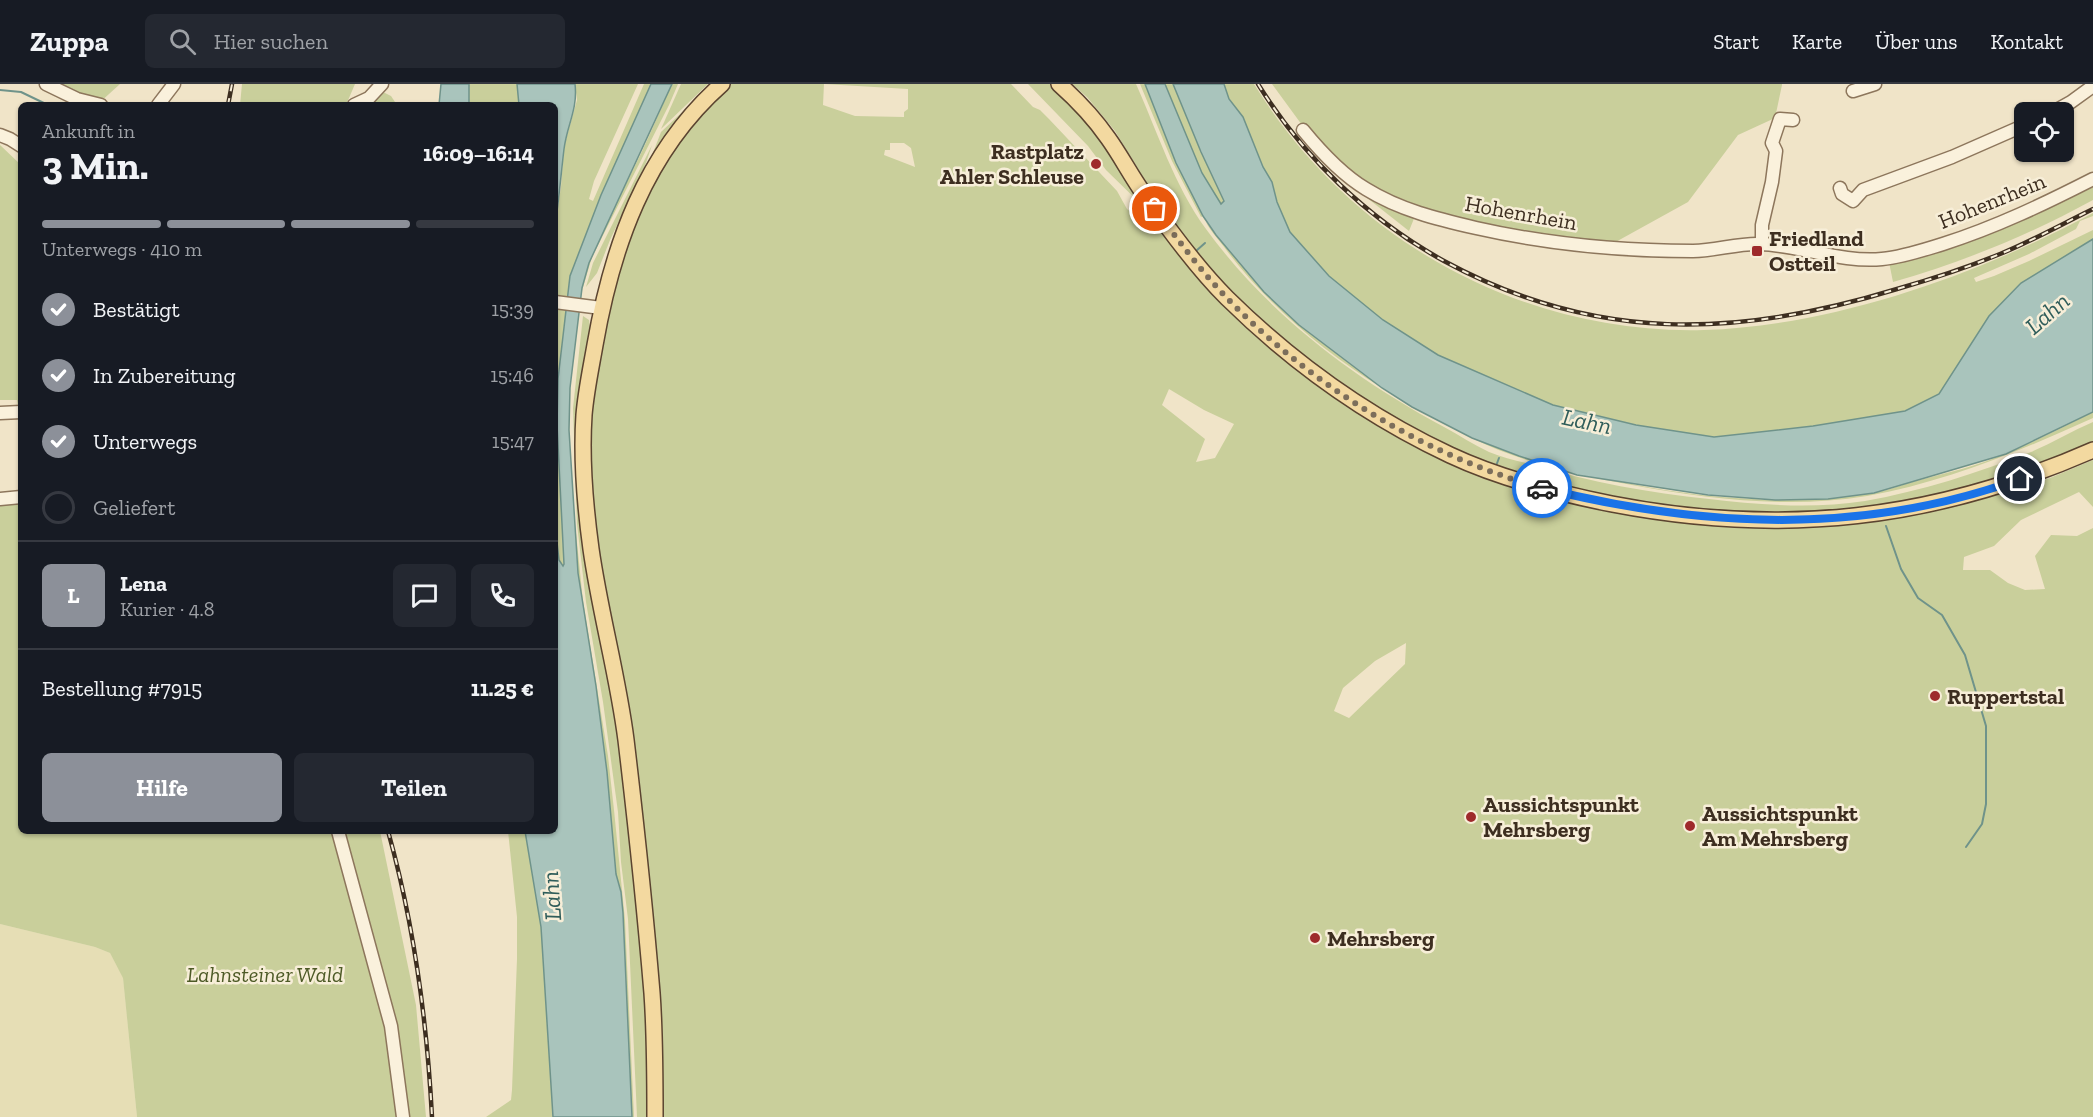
<!DOCTYPE html>
<html lang="de">
<meta charset="utf-8">
<style>
:root{--surface:#171b24;--page:#242831;--text:#f1f3f6;--muted:#9ea1a6;--line:#363941;--accent:#8c9099}
body{margin:0;font-family:"Zilla Slab",serif;background:var(--page);color:var(--text);height:100vh;display:flex;flex-direction:column;font-size:22px;white-space:nowrap}
*{box-sizing:border-box;margin:0}
p{font-size:20px;color:var(--muted)}
.icon{flex:none;width:33px;height:33px;fill:none;stroke:currentColor;stroke-width:2;stroke-linecap:round;stroke-linejoin:round}
.map{position:relative;flex:1;overflow:hidden}
.details{position:absolute;left:18px;top:18px;width:540px;height:732px;display:flex;flex-direction:column;background:var(--surface);border-radius:9px;box-shadow:0 2px 4px #0004}
.details>*{flex:none}
.tools{position:absolute;left:2014px;top:18px;display:grid;gap:12px}
.tools a{display:grid;place-items:center;width:60px;height:60px;border-radius:9px;background:var(--surface);box-shadow:0 2px 4px #0004;font-size:30px}
.pin{position:absolute;display:grid;place-items:center;width:51px;height:51px;color:#fff;margin:-26px;border:3px solid #fff;border-radius:50%;box-shadow:0 2px 6px #0007}
.courier{position:absolute;display:grid;place-items:center;width:60px;height:60px;margin:-30px;border:4px solid #1a73e8;border-radius:50%;background:#fff;color:#222;box-shadow:0 2px 8px #0007}
.summary em{font-style:normal;font-weight:700}
.summary div{display:flex;flex-direction:column-reverse}
.summary{display:flex;align-items:center;justify-content:space-between;height:102px;padding:0 24px}
h1{font-size:39px;font-weight:700;line-height:45px}
.bar{display:grid;grid-template-columns:repeat(4,1fr);gap:9px 6px;align-content:center;height:72px;padding:0 24px}
.bar i{height:8px;border-radius:4px;background:var(--line)}
.bar .active{background:var(--accent)}
.bar p{grid-column:span 4}
.line{display:flex;align-items:center;gap:15px;padding:0 24px;border-top:2px solid var(--line)}
.line div{flex:1}
.round{display:grid;place-items:center;flex:none;width:63px;height:63px;border-radius:9px;background:var(--page)}
ol{padding:0 24px;list-style:none}
li{display:flex;align-items:center;gap:18px;height:66px}
li p{margin-inline-start:auto}
li .icon{padding:6px;border-radius:50%;background:var(--accent);color:#fff;stroke-width:4}
li:last-child{color:var(--muted)}
li i{width:33px;height:33px;border:3px solid var(--line);border-radius:50%}
.primary-button{display:flex;gap:12px;margin-top:auto;padding:12px 24px}
.primary-button a{flex:1;height:69px;border-radius:9px;background:var(--accent);color:#fff;font-size:24px;font-weight:700;line-height:69px;text-align:center}
.primary-button a+a{background:var(--page);color:var(--text)}
header{display:flex;align-items:center;gap:36px;box-sizing:border-box;height:84px;padding:0 30px;background:var(--surface);border-bottom:2px solid var(--line)}
header strong{font-size:28px}
nav{display:flex;gap:33px;margin-inline-start:auto;font-size:21px}
.search{width:420px;height:54px;background:var(--page);display:flex;align-items:center;gap:15px;box-sizing:border-box;padding:0 21px;border-radius:9px;color:var(--muted);font-size:22px}
.map>svg:first-child{display:block}
.farmland{fill:#e6deb5}
.green{fill:#c9cf9b;fill-rule:evenodd}
.water{fill:#a9c4bc;stroke:#6f938a;stroke-width:1.5}
.lines{fill:none;stroke-linecap:round;stroke-linejoin:round}
.stream{stroke:#6f938a;stroke-width:2}
.minor-casing{stroke:#8d765c;stroke-width:15}
.major-casing{stroke:#5b4430;stroke-width:18}
.minor{stroke:#faf1dc;stroke-width:12}
.major{stroke:#f3d9a0;stroke-width:15}
.rail-casing{stroke:#3d2e20;stroke-width:4.5}
.rail{stroke:#f7eed8;stroke-width:2;stroke-dasharray:7;stroke-linecap:butt}
.done{stroke:#7c6e5b;stroke-width:6;stroke-dasharray:0 10.8}
.route{stroke:#1a73e8;stroke-width:8}
.poi-dot{fill:#9e2a2b;stroke:#f7eed8;stroke-width:2}
.labels{text-anchor:middle;dominant-baseline:central;stroke-width:5;stroke-linejoin:round;paint-order:stroke}
.poi-label{font-size:22px;font-weight:bold;fill:#3d2e20;stroke:#f7eed8;text-anchor:start}
.street-label{font-size:22px;fill:#3d2e20;stroke:#f7eed8}
.park-label{font-size:22px;font-style:italic;fill:#4d5a26;stroke:#f7eed8}
.water-label{font-size:24px;font-style:italic;fill:#2f5d5a;stroke:#f7eed8}
</style>
<header>
<strong>Zuppa</strong>
<div class="search"><svg class="icon" aria-label="search" viewBox="0 0 24 24"><circle cx="10" cy="10" r="6"/><path d="M15 15l6 6"/></svg>Hier suchen</div>
<nav><a>Start</a><a>Karte</a><a>Über uns</a><a>Kontakt</a></nav>
</header>
<div class="map">
<svg width="2093" height="1033" viewBox="0 0 2093 1033">
<rect width="100%" height="100%" fill="#f0e4c8"/>
<path class="farmland" d="M0,840L95,863L110,869L123,893L137,1033H0Z"/>
<g class="green">
<path d="M46,0H120L98,20Z"/>
<path d="M242,0H355L346,21H240Z"/>
<path d="M469,0H517L519,21H469Z"/>
<path d="M575,0H638L594,97L589,115L593,117L644,0H651L601,111L570,192L558,295L557,341L564,483L559,476L555,441V211L558,191L555,141L561,103L564,63L577,16Z"/>
<path d="M672,0H678L669,21L592,173L581,210C586,169 611,130 629,94C645,63 658,31 672,0Z"/>
<path d="M681,0H708L661,45Z"/>
<path d="M712,0L652,74H651L661,48Z"/>
<path d="M730,0H1011L1033,23L1040,26L1049,35L1117,107L1127,125L1155,147L1167,150L1246,240L1477,387L1729,440L1963,419L2050,394L2093,376V423L2079,408L2021,436L1994,462L1964,473L1963,486H1990L2008,499L2025,506L2045,505L2035,472L2051,451L2077,452L2093,444V1033H660L658,952L591,430L590,329L607,232L628,145L676,57ZM824,0L908,5V25L904,28V33L855,32L823,21ZM890,59H904L911,64L915,83L884,71L885,66H890ZM1169,305L1204,326L1234,340L1215,374L1196,378L1205,355L1162,321ZM1406,559L1405,580L1349,634L1334,627L1343,604L1375,577Z"/>
<path d="M1028,0H1051L1094,42L1147,126L1106,86L1088,62Z"/>
<path d="M1072,0H1136C1158,49 1174,101 1206,145C1268,230 1352,293 1444,343C1459,351 1474,361 1489,368C1503,374 1519,377 1534,381C1591,398 1649,409 1709,415C1760,421 1813,425 1865,417C1921,407 1978,389 2031,368C2052,359 2072,347 2093,338V357L2036,383L1928,416L1809,432L1686,426L1540,399L1454,367L1373,325L1300,273L1236,215L1196,169L1146,98L1115,47L1087,13Z"/>
<path d="M1140,0H1145L1176,79L1203,132L1201,133L1172,77Z"/>
<path d="M1165,0H1173L1201,68L1219,103L1224,119L1221,120C1202,103 1176,27 1165,0Z"/>
<path d="M1224,0H1254C1349,155 1521,251 1704,246C1834,242 1980,190 2093,129V132L2080,137L2076,145L2029,170L1974,194L1976,198L1994,192L2029,177L2093,146V155L2021,199L1989,232L1939,310L1905,327L1813,342L1714,353L1636,341L1553,321L1438,271L1383,236L1329,192L1290,148L1277,118L1272,98L1263,83L1243,33L1229,15Z"/>
<path d="M1272,0H1782V1L1775,34L1738,51L1688,118L1612,160L1515,149L1420,127L1357,95L1302,41Z"/>
<path d="M383,8L391,12L397,21H371Z"/>
<path d="M0,61L21,81V321L18,322L17,316H0Z"/>
<path d="M652,61L646,79L610,156L597,189L586,203L593,179Z"/>
<path d="M2093,99V116C2029,151 1963,178 1893,198L1889,178Z"/>
<path d="M1352,102L1415,132L1409,147Z"/>
<path d="M1206,138L1264,208L1299,241L1382,304C1324,268 1269,222 1227,167C1221,158 1210,147 1206,138Z"/>
<path d="M583,232L589,236L590,243L579,334L641,836L652,1033H637L628,835L621,778L618,728L603,618L586,518L577,440L573,324Z"/>
<path d="M2093,328V334C2020,367 1946,398 1867,412C1790,425 1708,415 1632,401C1578,391 1522,379 1472,354C1592,400 1744,430 1872,409C1887,407 1901,401 1916,397C1946,389 1978,382 2007,369C2036,357 2065,342 2093,328Z"/>
<path d="M21,418V747H380L416,921L426,1033H137L123,894L110,869L95,863L0,840V419Z"/>
<path d="M575,439L583,517L608,672L614,726L625,836L634,1033H632L623,829L621,808L616,790L607,688L596,602L578,489Z"/>
<path d="M508,747H525L541,843L553,1033H486L511,1016L512,1006L517,875V833Z"/>
</g>
<g class="water">
<path d="M441,0H469V21H439Z"/>
<path d="M517,0H575C578,25 567,41 564,65C561,90 559,116 555,141V21H519Z"/>
<path d="M651,0H672L589,179L582,204L570,304L569,346L578,489L596,602L607,688L616,790L621,808L623,829L632,1033H553L541,843L525,747H555V441L559,476L563,482L564,480L557,341L558,295L570,192L601,111Z"/>
<path d="M1145,0H1165L1202,89L1221,120L1224,117L1201,68L1173,0H1224L1229,15L1243,33L1263,83L1272,98L1277,118L1290,148L1329,192L1383,236L1438,271L1553,321L1636,341L1714,353L1813,342L1905,327L1939,310L1989,232L2021,199L2093,155V328L2006,370L1874,409L1828,415L1775,416L1708,411L1577,391L1519,372L1472,354L1412,323L1382,304L1299,241L1264,208L1216,151L1203,132L1176,79Z"/>
</g>
<g class="lines">
<g class="stream">
<path d="M0,6L21,8L48,21"/>
<path d="M1196,167L1205,159"/>
<path d="M1496,382L1499,374"/>
<path d="M1886,442L1901,485L1918,514L1942,531L1965,571L1986,642V720L1982,740L1966,763"/>
</g>
<g class="minor-casing">
<g id="minor">
<path d="M46,0L77,15L101,21"/>
<path d="M1853,7L1875,0"/>
<path d="M158,21L174,0"/>
<path d="M354,21L369,14L382,0"/>
<path d="M2053,28L2071,18L2093,2"/>
<path d="M1303,46C1321,68 1341,90 1366,105C1400,126 1437,135 1476,144C1547,160 1620,167 1693,167C1716,167 1737,159 1760,160C1800,161 1841,179 1882,175C1903,173 1923,166 1943,160C1996,143 2044,120 2093,95"/>
<path d="M0,51L10,55L21,62"/>
<path d="M1840,104L1842,110L1853,117L1863,106L1952,73L2025,41"/>
<path d="M1762,160V141L1772,98L1776,67L1772,59L1780,35L1793,36"/>
<path d="M555,218L601,224"/>
<path d="M0,329L21,328"/>
<path d="M0,415L21,413"/>
<path d="M338,747L391,942L403,1033"/>
</g>
</g>
<g class="major-casing">
<g id="major">
<path d="M1059,0C1077,16 1094,34 1108,54C1121,72 1131,92 1144,110C1169,146 1196,183 1227,214C1293,279 1367,332 1450,371C1501,395 1557,409 1612,420C1783,453 1934,436 2093,366"/>
<path d="M655,1033C655,992 655,950 652,909C645,825 636,740 626,656C618,592 600,529 591,465C585,421 581,375 584,331C586,307 591,284 595,261C612,163 645,68 722,0"/>
</g>
</g>
<use href="#minor" class="minor"/>
<use href="#major" class="major"/>
<g class="rail-casing">
<g id="rail">
<path d="M1258,0C1304,74 1368,135 1444,177C1595,259 1737,254 1897,205C1932,195 1966,184 2000,170C2032,157 2062,140 2093,125"/>
<path d="M228,21L232,0"/>
<path d="M388,747C414,840 427,937 432,1033"/>
</g>
</g>
<use href="#rail" class="rail"/>
</g>
<g class="lines">
<path class="done" d="M1155,125C1177,155 1199,184 1224,211C1309,300 1422,371 1542,404"/>
<path class="route" d="M1542,404C1702,444 1862,452 2020,395"/>
</g>
<g class="poi-dot">
<circle cx="1096" cy="80" r="6"/>
<rect x="1751" y="161" width="12" height="12" rx="3"/>
<circle cx="1935" cy="612" r="6"/>
<circle cx="1471" cy="733" r="6"/>
<circle cx="1690" cy="742" r="6"/>
<circle cx="1315" cy="854" r="6"/>
</g>
<g class="labels">
<g class="poi-label">
<text x="1084" y="67" text-anchor="end">Rastplatz<tspan x="1084" dy="25">Ahler Schleuse</tspan></text>
<text x="1769" y="154">Friedland<tspan x="1769" dy="25">Ostteil</tspan></text>
<text x="1947" y="612">Ruppertstal</text>
<text x="1483" y="720">Aussichtspunkt<tspan x="1483" dy="25">Mehrsberg</tspan></text>
<text x="1702" y="729">Aussichtspunkt<tspan x="1702" dy="25">Am Mehrsberg</tspan></text>
<text x="1327" y="854">Mehrsberg</text>
</g>
<g class="street-label">
<text transform="translate(1992 117) rotate(-22)">Hohenrhein</text>
<text transform="translate(1521 129) rotate(10)">Hohenrhein</text>
</g>
<g class="park-label">
<text x="265" y="890">Lahnsteiner Wald</text>
</g>
<g class="water-label">
<text transform="translate(2047 229) rotate(-41)">Lahn</text>
<text transform="translate(1587 337) rotate(12)">Lahn</text>
<text transform="translate(551 812) rotate(-94)">Lahn</text>
</g>
</g>
</svg>
<div class="tools">
<a><svg class="icon" aria-label="locate" viewBox="0 0 24 24"><circle cx="12" cy="12" r="6"/><path d="M12 2v4M12 18v4M2 12h4M18 12h4"/></svg></a>
</div>
<div class="pin" style="left:1155px;top:125px;background:#ea580c"><svg class="icon" aria-label="bag" viewBox="0 0 24 24"><path d="M5 8h14l-1 12H6zM9 8a3 3 0 0 1 6 0"/></svg></div>
<div class="pin" style="left:2020px;top:395px;background:#1f2937"><svg class="icon" aria-label="home" viewBox="0 0 24 24"><path d="M3 11l9-7 9 7M6 9v11h12V9"/></svg></div>
<div class="courier" style="left:1542px;top:404px"><svg class="icon" aria-label="car" viewBox="0 0 24 24"><path d="M5 17H2v-5l4-1 3-4h7l3 4 3 1v5h-3M9 17h6M6 11h13"/><circle cx="7" cy="17" r="2"/><circle cx="17" cy="17" r="2"/></svg></div>
<section class="details">
<div class="summary"><div><h1>3 Min.</h1><p>Ankunft in</p></div><em>16:09–16:14</em></div>
<div class="bar"><i class="active"></i><i class="active"></i><i class="active"></i><i></i><p>Unterwegs · 410 m</p></div>
<ol>
<li><svg class="icon" aria-label="check" viewBox="0 0 24 24"><path d="M5 12l5 5 9-10"/></svg>Bestätigt<p>15:39</p></li>
<li><svg class="icon" aria-label="check" viewBox="0 0 24 24"><path d="M5 12l5 5 9-10"/></svg>In Zubereitung<p>15:46</p></li>
<li><svg class="icon" aria-label="check" viewBox="0 0 24 24"><path d="M5 12l5 5 9-10"/></svg>Unterwegs<p>15:47</p></li>
<li><i></i>Geliefert</li>
</ol>
<div class="line" style="height:108px"><b class="round" style="background:var(--accent);color:#fff">L</b><div><b>Lena</b><p>Kurier · 4.8</p></div><a class="round"><svg class="icon" aria-label="chat" viewBox="0 0 24 24"><path d="M4 5h16v11H9l-5 4z"/></svg></a><a class="round"><svg class="icon" aria-label="phone" viewBox="0 0 24 24"><path d="M5 4h4l2 5-3 2q2 4 5 5l2-3 5 2v4C11 20 4 13 5 4z"/></svg></a></div>
<div class="line" style="height:78px"><div>Bestellung #7915</div><b>11.25 €</b></div>
<div class="primary-button"><a>Hilfe</a><a>Teilen</a></div>
</section>
</div>
